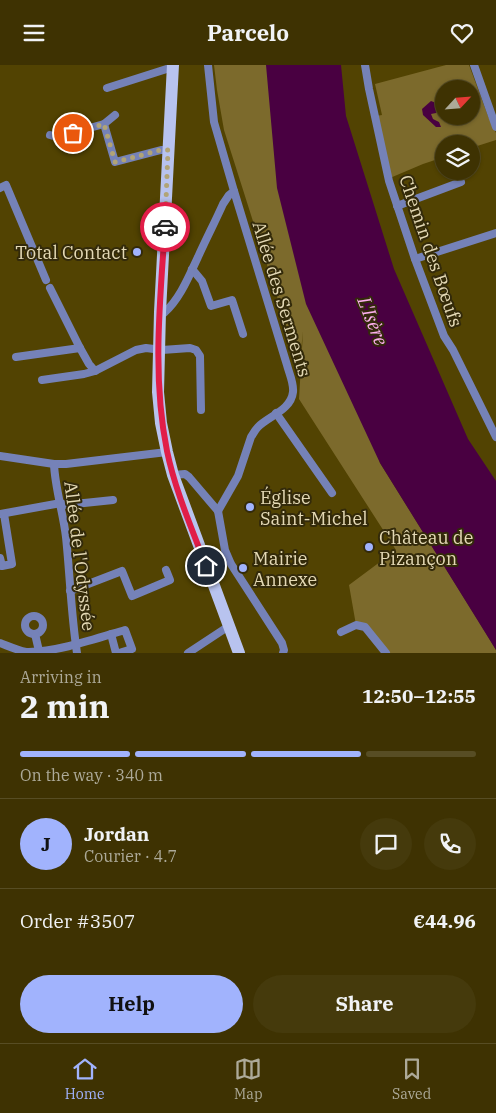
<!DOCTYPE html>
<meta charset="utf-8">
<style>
:root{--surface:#3e3202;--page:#453a0c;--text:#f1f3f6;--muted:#adaa99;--line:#574d24;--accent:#a1b3fd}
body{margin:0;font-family:"IBM Plex Serif",serif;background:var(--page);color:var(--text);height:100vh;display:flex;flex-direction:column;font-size:19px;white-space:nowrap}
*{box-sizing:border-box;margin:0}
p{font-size:16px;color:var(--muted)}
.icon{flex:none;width:28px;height:28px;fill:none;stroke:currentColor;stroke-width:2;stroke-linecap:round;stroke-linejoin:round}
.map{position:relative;height:588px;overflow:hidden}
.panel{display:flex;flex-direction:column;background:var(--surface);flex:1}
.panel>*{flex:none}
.needle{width:32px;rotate:64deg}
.tools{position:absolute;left:435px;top:15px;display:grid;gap:10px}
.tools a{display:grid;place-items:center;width:45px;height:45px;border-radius:50%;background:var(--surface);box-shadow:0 1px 4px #0004,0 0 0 1px var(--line);font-size:25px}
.pin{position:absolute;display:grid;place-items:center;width:42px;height:42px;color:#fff;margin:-21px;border:2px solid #fff;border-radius:50%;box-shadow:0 1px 5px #0007}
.courier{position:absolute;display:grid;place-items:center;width:50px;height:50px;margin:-25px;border:4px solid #e11d48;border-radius:50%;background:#fff;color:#222;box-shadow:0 1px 6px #0007}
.summary em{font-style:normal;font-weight:800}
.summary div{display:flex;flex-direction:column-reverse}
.summary{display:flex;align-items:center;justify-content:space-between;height:85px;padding:0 20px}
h1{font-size:32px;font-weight:800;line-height:38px}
.bar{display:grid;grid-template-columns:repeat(4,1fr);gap:8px 5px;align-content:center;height:60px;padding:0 20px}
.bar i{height:6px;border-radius:4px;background:var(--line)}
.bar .selected{background:var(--accent)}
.bar p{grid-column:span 4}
.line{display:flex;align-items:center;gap:12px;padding:0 20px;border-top:1px solid var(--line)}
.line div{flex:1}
.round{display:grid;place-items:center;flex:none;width:52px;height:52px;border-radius:26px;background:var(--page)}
.primary-button{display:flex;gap:10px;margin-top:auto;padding:10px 20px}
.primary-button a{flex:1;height:58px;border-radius:30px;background:var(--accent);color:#111;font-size:20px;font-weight:800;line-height:58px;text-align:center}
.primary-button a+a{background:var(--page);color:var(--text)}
header{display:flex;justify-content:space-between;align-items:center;height:65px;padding:0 20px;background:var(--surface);font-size:22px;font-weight:800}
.tab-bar{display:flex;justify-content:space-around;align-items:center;height:70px;border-top:1px solid var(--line);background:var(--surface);font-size:14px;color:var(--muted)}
.tab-bar a{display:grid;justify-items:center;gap:2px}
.tab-bar .selected{color:var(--accent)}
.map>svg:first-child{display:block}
.green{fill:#7c6a2c;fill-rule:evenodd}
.water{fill:#490041}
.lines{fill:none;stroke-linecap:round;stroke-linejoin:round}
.minor{stroke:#7582b8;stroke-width:8}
.primary{stroke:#b8c3ef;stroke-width:12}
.done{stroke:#b1a476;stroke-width:5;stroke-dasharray:0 9}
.route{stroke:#e11d48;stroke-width:6}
.poi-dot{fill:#a1b3fd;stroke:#332a0a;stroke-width:2}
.labels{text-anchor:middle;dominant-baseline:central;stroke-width:4;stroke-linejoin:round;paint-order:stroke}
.street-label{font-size:18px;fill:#e4d9b5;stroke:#332a0a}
.poi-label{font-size:18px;fill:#e4d9b5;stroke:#332a0a;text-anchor:start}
.water-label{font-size:19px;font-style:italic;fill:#feafef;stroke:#332a0a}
</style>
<header><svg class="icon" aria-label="menu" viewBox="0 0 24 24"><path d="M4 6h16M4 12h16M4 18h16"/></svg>Parcelo<svg class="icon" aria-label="heart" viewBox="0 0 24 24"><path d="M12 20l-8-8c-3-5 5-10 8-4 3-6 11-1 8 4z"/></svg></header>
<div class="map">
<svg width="496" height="588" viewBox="0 0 496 588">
<rect width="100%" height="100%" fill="#524302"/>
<g class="green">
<path d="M214,0H270L380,398L484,565L496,585V588H386L365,562L356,560L349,520L396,485L299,334L303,266L300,296L292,279L224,65L217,25Z"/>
<path d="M446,0H469L488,51L496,68V75L471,83V79H444V92L423,99L390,113L376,51L382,50L375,19ZM444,24H471V51H444Z"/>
</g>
<g class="water">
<path d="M266,0H341L346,51L394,204L468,374L496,416V585L380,398L306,239L277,123Z"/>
<path d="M431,36L436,38L439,44L436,48L431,49L433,54L439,57L441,62H436L423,50L422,44Z"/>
</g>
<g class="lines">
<g class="minor">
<path d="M365,0L369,24L389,116L415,194L444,271L453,285L496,372"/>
<path d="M474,0L496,62"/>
<path d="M107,23L173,2"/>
<path d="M104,59L115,97L161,85H168"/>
<path d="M50,70L57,72L104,59L115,50"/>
<path d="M0,123L6,120L46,215"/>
<path d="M397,141L461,117"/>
<path d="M415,194L496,168"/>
<path d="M192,204L202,216L211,241L232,235L243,269"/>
<path d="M50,223L80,283L89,299L95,306L136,285L146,283L162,285L190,283L196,285L200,291L201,345"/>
<path d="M160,247L164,248C180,234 189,211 198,192C206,174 215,157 223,139L229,130L234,126L214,57L208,0"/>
<path d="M16,292L80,283"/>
<path d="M42,315L84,309L95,306"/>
<path d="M276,348L332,428"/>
<path d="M0,391L54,399H66L167,387"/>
<path d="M54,399C55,423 63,447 66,472C70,510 71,549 77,588"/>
<path d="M173,410L185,409L189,412L218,446L225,485L231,499L282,578L284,585L283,588"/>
<path d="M218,446L238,411L251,372C253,369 255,365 258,362C269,351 291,345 293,327C294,318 289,308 287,300L234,126"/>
<path d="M0,449L61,438L65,440L113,435"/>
<path d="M0,493L2,501L12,499L4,449"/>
<path d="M70,526L122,506L132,531L170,515L166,505"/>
<circle cx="34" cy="560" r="9"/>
<path d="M341,567L356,560L365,562L386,588"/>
<path d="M35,569L39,586"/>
<path d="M111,569L116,588"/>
<path d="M0,578C8,581 17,585 26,587C54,588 98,573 125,565L132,584L119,588"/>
<path d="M188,588L229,561"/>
</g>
<path class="primary" d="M173,0L160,247L158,327L161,358L167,387L173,410L239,588"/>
</g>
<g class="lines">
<path class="done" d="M73,68L104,59L115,97L161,85H168L165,162"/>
<path class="route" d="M165,162C160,236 152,312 167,386C175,425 192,464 206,501"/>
</g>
<g class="poi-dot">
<circle cx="137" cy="187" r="5"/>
<circle cx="250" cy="442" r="5"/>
<circle cx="369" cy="482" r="5"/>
<circle cx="243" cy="503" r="5"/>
</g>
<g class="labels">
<g class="street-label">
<text transform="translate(431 186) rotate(71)">Chemin des Bœufs</text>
<text transform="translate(282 234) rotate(73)">Allée des Serments</text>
<text transform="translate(80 491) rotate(83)">Allée de l'Odyssée</text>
</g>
<g class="poi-label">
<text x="127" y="187" text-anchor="end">Total Contact</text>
<text x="260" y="432">Église<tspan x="260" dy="21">Saint-Michel</tspan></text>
<text x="379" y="472">Château de<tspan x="379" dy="21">Pizançon</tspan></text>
<text x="253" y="493">Mairie<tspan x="253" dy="21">Annexe</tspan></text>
</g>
<g class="water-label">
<text transform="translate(373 256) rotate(68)">L'Isère</text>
</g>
</g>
</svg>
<div class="tools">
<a><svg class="needle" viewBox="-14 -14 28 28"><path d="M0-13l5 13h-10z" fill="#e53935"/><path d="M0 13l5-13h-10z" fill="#adaa99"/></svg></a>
<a><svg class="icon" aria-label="layers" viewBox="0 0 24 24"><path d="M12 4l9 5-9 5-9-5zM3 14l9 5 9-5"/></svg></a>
</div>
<div class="pin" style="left:73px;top:68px;background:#ea580c"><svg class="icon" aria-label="bag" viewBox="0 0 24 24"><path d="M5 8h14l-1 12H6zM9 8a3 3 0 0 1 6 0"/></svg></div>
<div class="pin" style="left:206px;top:501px;background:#1f2937"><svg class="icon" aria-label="home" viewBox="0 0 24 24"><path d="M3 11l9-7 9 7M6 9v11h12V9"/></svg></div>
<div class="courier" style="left:165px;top:162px"><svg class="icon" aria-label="car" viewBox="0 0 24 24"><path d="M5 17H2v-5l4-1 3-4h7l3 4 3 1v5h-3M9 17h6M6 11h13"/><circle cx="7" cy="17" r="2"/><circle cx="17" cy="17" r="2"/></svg></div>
</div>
<section class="panel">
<div class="summary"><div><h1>2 min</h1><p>Arriving in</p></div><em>12:50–12:55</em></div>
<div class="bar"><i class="selected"></i><i class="selected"></i><i class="selected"></i><i></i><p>On the way · 340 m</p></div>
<div class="line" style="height:90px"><b class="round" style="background:var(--accent);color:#111">J</b><div><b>Jordan</b><p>Courier · 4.7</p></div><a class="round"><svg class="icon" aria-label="chat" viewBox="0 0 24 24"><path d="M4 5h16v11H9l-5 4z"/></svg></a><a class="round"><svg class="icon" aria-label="phone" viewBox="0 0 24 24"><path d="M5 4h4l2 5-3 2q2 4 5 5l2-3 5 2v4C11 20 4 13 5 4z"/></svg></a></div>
<div class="line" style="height:65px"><div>Order #3507</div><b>€44.96</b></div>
<div class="primary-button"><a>Help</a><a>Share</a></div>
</section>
<nav class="tab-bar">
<a class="selected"><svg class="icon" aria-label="home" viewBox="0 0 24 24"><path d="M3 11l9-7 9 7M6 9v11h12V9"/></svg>Home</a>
<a><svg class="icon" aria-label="map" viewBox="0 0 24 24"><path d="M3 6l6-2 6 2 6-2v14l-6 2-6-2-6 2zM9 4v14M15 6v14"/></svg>Map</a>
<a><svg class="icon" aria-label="saved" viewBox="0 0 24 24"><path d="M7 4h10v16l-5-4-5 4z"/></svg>Saved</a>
</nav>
